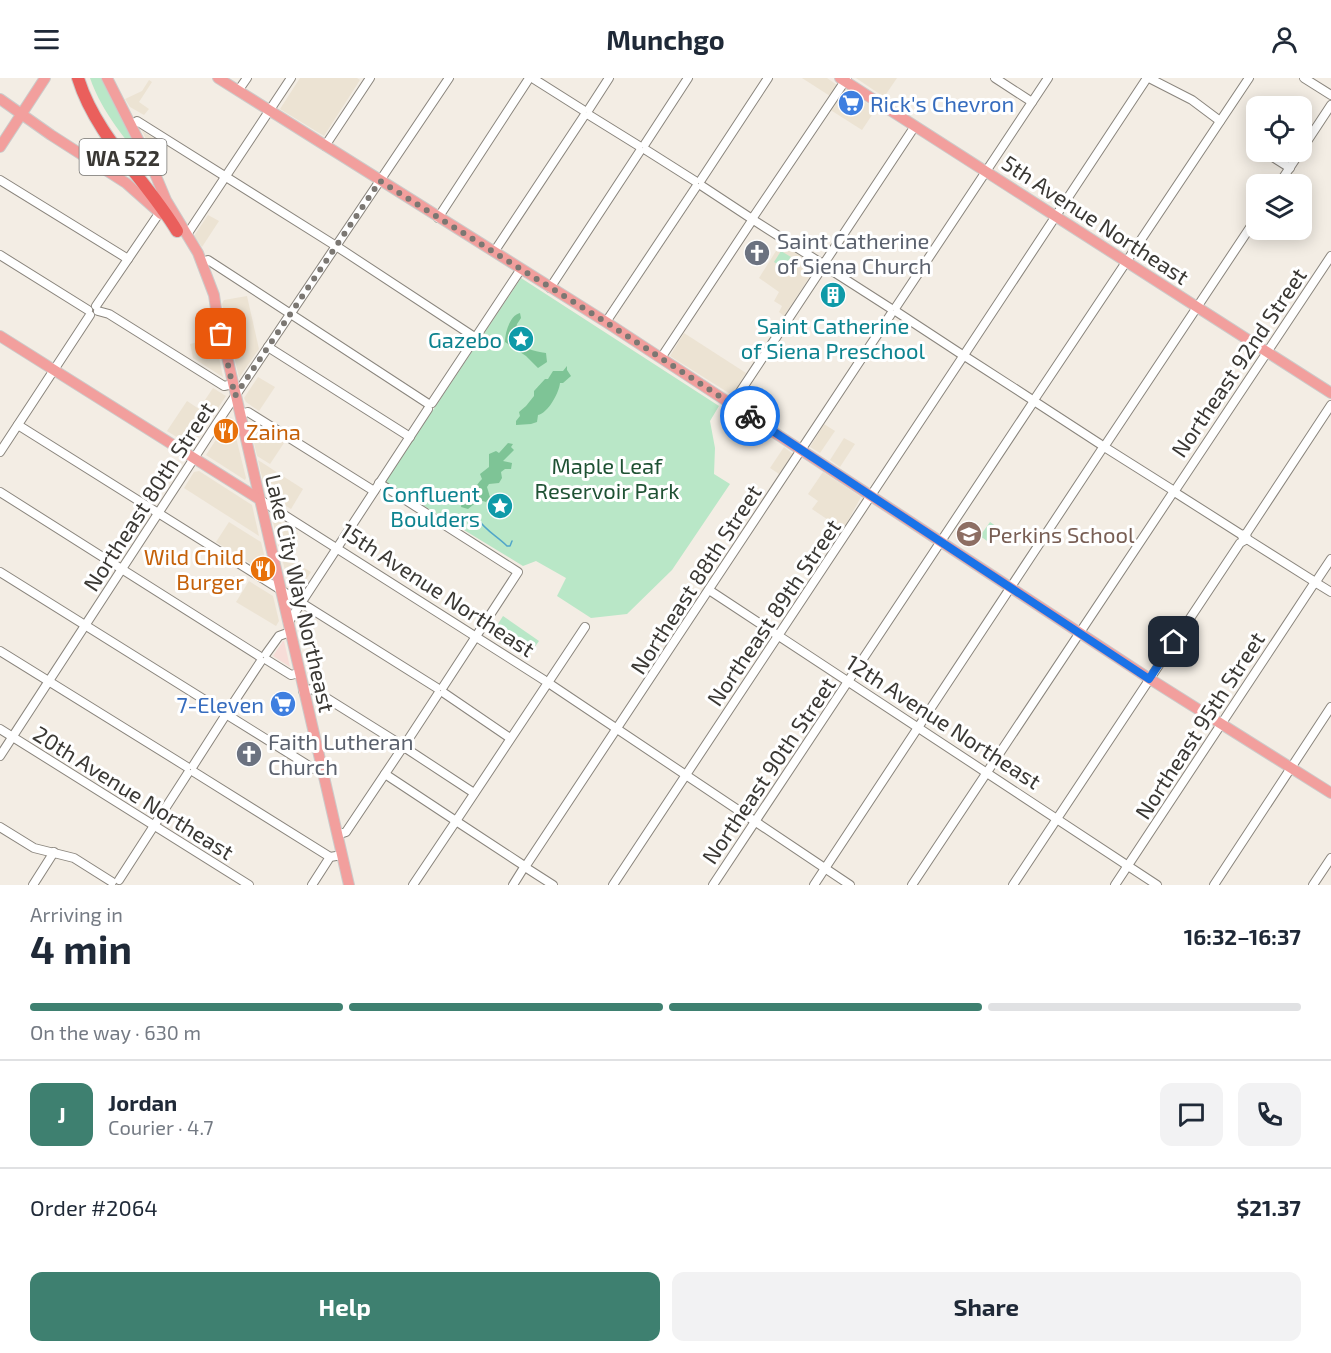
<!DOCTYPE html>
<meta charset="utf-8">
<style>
:root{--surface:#fff;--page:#f2f2f3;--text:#1f2937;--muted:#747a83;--line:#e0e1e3;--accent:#3e8070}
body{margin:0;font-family:"Exo 2",sans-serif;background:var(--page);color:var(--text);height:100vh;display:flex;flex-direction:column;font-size:22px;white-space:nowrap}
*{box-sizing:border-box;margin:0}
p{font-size:20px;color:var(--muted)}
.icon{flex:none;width:33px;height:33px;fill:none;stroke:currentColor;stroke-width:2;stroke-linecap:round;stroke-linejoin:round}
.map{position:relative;height:807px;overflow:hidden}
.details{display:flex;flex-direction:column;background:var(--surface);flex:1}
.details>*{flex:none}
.tools{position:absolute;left:1246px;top:18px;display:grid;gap:12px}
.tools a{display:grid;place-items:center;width:66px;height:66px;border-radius:12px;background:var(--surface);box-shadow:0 3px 15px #0003;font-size:30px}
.pin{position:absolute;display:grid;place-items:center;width:51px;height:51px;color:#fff;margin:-26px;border-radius:12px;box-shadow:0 3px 9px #0006}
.courier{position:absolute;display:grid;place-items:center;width:60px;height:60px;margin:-30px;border:4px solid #1a73e8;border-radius:50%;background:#fff;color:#222;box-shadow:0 2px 8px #0007}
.summary em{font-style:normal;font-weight:700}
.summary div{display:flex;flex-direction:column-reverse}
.summary{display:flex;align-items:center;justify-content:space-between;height:102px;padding:0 30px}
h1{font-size:39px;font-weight:700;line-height:45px}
.bar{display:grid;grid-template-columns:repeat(4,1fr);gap:9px 6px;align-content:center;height:72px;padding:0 30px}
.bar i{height:8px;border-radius:4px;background:var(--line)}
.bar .selected{background:var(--accent)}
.bar p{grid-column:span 4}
.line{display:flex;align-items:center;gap:15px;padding:0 30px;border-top:2px solid var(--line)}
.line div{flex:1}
.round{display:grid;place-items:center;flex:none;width:63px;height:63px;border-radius:12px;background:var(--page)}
.button{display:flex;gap:12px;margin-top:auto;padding:12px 30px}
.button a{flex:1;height:69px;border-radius:12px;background:var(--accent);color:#fff;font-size:24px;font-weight:700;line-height:69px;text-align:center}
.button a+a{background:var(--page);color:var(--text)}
header{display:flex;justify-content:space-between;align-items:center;height:78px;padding:0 30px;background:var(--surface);font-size:27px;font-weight:700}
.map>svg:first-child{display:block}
.built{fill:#ece3d3}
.industrial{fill:#f7ddd8}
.green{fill:#b9e7c7}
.forest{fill:#7ec496}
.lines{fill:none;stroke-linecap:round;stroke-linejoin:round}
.stream{stroke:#51a6c9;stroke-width:1.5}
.minor-casing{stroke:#8a857d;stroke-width:10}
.major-casing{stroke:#cccbca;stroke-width:12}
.highway-casing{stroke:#cccbca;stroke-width:14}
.minor{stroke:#fff;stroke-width:8}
.major{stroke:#f29f9d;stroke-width:10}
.highway{stroke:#ea5f5c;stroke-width:12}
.done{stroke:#7b7772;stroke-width:6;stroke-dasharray:0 10.8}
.route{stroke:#1a73e8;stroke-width:8}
.labels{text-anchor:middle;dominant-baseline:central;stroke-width:6;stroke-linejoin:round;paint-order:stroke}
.shield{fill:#fff;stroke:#757471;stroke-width:1.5}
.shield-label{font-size:21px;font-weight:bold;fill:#3a3834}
.shop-label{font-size:22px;fill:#366cbe;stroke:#fff;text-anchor:start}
.street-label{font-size:22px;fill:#3a3834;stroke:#fff}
.worship-label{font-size:22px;fill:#5b616d;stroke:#fff;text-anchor:start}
.culture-label{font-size:22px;fill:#0d838f;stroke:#fff;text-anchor:end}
.food-label{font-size:22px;fill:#c56008;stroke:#fff;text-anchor:start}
.park-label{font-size:22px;fill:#1f5234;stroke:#fff}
.education-label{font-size:22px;fill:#785e54;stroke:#fff;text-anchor:start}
</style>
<header><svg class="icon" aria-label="menu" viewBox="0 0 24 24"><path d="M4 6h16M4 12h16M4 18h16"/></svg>Munchgo<svg class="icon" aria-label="person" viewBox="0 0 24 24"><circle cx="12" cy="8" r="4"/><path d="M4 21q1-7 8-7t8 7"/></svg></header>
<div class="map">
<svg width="1331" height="807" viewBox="0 0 1331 807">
<rect width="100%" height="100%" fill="#f3ede4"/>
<g class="built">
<path d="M300,0H357L360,2L324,58L280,31Z"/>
<path d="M802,0H827L837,7L830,18Z"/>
<path d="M856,0H897L884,19Z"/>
<path d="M149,2L152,4L139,24L149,31L144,37L130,29L125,21L142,13Z"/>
<path d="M844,10L876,31L862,52L829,31Z"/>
<path d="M142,53L168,69L158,84L150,70Z"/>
<path d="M208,137L219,143L202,169L194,158Z"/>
<path d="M781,165L816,189L784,238L779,234L782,228L774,223L779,214L759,200Z"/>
<path d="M247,218L259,271L239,300L222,226L224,222Z"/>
<path d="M684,255L746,295L732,317L670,278Z"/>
<path d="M215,260L223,299L193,280L190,266Z"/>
<path d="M258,299L275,309L259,333L246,324L244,320Z"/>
<path d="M213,310L226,318L193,367L191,368L167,353L187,323L199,331Z"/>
<path d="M231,339L246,400L245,402L206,377Z"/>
<path d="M249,344L284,365L270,386L257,378Z"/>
<path d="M824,346L835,353L820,375L810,369Z"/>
<path d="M844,360L855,366L840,389L830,382Z"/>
<path d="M784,369L793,376L779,396L770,390Z"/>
<path d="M258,382L303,411L291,431L266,416Z"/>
<path d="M199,393L252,427L259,458L184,410L194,394Z"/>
<path d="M823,394L861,419L843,452L812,431L818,423L808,416Z"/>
<path d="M275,441L298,455L286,474L279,470L273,444Z"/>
<path d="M229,444L261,464L269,497L216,464Z"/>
<path d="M281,476L311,494L298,514L289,509Z"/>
<path d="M249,503L273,518L279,543L276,548L236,524Z"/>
</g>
<path class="industrial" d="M283,563H284L290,589L273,578Z"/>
<g class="green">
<path d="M90,0H103L150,91C127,63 102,35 90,0Z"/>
<path d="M87,34L139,105L114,88Z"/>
<path d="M781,173L791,179L784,190L774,184Z"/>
<path d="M521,200L719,328L710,343L715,370L714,396L730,406L672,492L627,536L591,540L557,518L566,500L536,483L523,488L385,404Z"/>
<path d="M990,444L1000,451L990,465L980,458Z"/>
<path d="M503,538L539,563L526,581L491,557Z"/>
</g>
<g class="forest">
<path d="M520,235L521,240L517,246L514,258C520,270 533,273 546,275L547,284L538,290L526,278L505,264C505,255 510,237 520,235Z"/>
<path d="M567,288V292L571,298L563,305H560C559,315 548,335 538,337L537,344L531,346L516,347V343L520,338L519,334L526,328L534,318V313L545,301H548L553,293H563Z"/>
<path d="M508,365L513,366L511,369L514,372L503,383L512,385L511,391H505L501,394L502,400L499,405L489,406L487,409L490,419L486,424L479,422L468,431L461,429L462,424C470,420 475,408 482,401L480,396L489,389V376L496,373L499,375Z"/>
</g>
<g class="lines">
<path class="stream" d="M460,437L477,440C486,453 497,458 507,468H510L512,463"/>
<g class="minor-casing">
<g id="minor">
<path d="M995,0L1032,24"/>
<path d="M1149,0L1192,22L1220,43"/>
<path d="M1304,0L1331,17"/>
<path d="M534,1L583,32"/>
<path d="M238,13L247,0"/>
<path d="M589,31L609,0"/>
<path d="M589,37L639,68"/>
<path d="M131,47L137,43L336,168L476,260"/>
<path d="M645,66L688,0"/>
<path d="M325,68L370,0"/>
<path d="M1302,71L1331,27"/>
<path d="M646,72L695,103"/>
<path d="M1265,74L1290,90"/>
<path d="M0,102L128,181"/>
<path d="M701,102L768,0"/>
<path d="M1279,106L1300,74"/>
<path d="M702,108L749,139"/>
<path d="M754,138L847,0"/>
<path d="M438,140L528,2"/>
<path d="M755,143L821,185"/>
<path d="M188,155L291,0"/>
<path d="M494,174L584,38"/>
<path d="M0,177L88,232"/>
<path d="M202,184L208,182L427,325"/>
<path d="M825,184L915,48"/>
<path d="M826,189L890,230"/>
<path d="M550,210L640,73"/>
<path d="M96,228L160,134"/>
<path d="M896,229L1048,0"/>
<path d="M98,233L109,236L224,308L233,306"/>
<path d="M897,234L961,276"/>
<path d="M606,244L696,109"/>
<path d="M268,269L410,359"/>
<path d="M966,274L1147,0"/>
<path d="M966,279L1031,321"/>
<path d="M661,280L751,144"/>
<path d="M1036,319L1249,0"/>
<path d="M432,325L521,191"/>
<path d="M1037,325L1100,366"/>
<path d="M732,326L820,193L821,185L825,184L826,189L821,190"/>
<path d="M240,336L248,334L374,413"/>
<path d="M18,347L437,610"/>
<path d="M1106,366L1257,139"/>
<path d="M1106,370L1171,411"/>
<path d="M0,374L90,237"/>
<path d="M379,405L518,494L443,609"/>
<path d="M1176,411L1331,178"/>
<path d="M0,414L259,578"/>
<path d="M1176,415L1242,457"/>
<path d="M259,421L544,602L850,807"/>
<path d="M1246,456L1331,327"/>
<path d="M1247,461L1312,502"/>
<path d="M0,494L224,634"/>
<path d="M1317,502L1331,481"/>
<path d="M1318,506L1331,514"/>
<path d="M709,512L1157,807"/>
<path d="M288,545L428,331"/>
<path d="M0,573L187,689"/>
<path d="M266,576L279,558L290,554"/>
<path d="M267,582L291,597L299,595"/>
<path d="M303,613L312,611L400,666"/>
<path d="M444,615L510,660"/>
<path d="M228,633L261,583"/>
<path d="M229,638L314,691L321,689"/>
<path d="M0,651L249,807"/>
<path d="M406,665L438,616"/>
<path d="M407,671L474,715"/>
<path d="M0,678L217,345L449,0"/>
<path d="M193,688L225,638L224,636L226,633"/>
<path d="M194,694L330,779"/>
<path d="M385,696L453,741"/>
<path d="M458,740L585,549"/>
<path d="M459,745L523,787"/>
<path d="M0,749L34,770L74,780L112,804"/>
<path d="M337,757L346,754L401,672"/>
<path d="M527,786L891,236"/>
<path d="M528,791L553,807"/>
<path d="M119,802L188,695"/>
<path d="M33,807L54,774"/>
<path d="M312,807L330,779L342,777"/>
<path d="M413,807L454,746"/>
<path d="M513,807L523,791"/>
<path d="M613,807L962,280"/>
<path d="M713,807L1032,326"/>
<path d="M814,807L1102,371"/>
<path d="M912,807L1172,416"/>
<path d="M1013,807L1240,465L1247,461L1246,456L1242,457L1243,461"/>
<path d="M1115,807L1313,507"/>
<path d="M1214,807L1331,629"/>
<path d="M1313,807L1331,780"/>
</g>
</g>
<g class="major-casing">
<g id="major">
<path d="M107,0L153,91L166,122L198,175L214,217L216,231L349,807"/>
<path d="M218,0L606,244L1150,601L1331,715"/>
<path d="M840,0L1331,315"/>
<path d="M0,21L51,57L126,105L161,136"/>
<path d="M0,69L45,0"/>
<path d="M0,258L259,421"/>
</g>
</g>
<g class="highway-casing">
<path id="highway" d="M78,0C96,59 146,101 177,153"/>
</g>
<use href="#minor" class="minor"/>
<use href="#major" class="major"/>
<use href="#highway" class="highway"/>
</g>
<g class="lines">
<path class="done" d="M221,256L235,318L380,103L604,243L750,338"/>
<path class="route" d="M750,338L1149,601L1174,564"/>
</g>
<defs>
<g id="supermarket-disc" transform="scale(1.35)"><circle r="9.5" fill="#3f7fe0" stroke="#fff"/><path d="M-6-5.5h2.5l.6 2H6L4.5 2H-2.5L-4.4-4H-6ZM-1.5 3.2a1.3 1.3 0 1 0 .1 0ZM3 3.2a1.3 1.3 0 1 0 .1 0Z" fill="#fff"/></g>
<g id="church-disc" transform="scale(1.35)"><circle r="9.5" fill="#6b7280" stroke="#fff"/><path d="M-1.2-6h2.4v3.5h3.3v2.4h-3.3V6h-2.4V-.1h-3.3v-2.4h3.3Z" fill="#fff"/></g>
<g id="building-disc" transform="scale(1.35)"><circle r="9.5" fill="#0f9aa8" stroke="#fff"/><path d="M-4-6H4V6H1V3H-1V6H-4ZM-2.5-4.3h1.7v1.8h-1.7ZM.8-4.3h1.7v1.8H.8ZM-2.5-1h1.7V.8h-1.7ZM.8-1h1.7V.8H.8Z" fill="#fff"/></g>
<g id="sight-disc" transform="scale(1.35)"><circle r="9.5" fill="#0f9aa8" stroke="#fff"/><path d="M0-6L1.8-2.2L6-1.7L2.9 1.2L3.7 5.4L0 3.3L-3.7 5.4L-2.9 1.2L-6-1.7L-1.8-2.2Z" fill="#fff"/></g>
<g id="restaurant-disc" transform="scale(1.35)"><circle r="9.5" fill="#e8710a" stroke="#fff"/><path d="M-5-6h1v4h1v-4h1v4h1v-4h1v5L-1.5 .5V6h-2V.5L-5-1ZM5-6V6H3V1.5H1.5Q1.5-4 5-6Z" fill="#fff"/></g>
<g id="school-disc" transform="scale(1.35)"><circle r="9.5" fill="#8d6e63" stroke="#fff"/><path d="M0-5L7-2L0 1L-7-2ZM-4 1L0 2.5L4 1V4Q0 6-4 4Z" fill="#fff"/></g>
</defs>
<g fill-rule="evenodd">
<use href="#supermarket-disc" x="851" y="25"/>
<use href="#church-disc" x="757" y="175"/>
<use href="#building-disc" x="833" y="217"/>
<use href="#sight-disc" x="521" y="261"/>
<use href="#restaurant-disc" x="226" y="353"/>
<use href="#sight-disc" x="500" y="428"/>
<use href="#school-disc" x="969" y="456"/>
<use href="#restaurant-disc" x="263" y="491"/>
<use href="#supermarket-disc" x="283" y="626"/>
<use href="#church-disc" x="249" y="676"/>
</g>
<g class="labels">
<rect class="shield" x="79.5" y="61" width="87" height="36" rx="4.5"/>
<g class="shield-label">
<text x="123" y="79">WA 522</text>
</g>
<g class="shop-label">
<text x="870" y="25">Rick's Chevron</text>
<text x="264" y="626" text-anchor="end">7-Eleven</text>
</g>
<g class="street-label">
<text transform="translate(1096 141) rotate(33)">5th Avenue Northeast</text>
<text transform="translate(1238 284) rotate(-56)">Northeast 92nd Street</text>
<text transform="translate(148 418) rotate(-57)">Northeast 80th Street</text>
<text transform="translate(695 501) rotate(-57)">Northeast 88th Street</text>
<text transform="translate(438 511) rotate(33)">15th Avenue Northeast</text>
<text transform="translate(301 515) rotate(77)">Lake City Way Northeast</text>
<text transform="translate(773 534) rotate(-56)">Northeast 89th Street</text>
<text transform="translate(944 643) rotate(33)">12th Avenue Northeast</text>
<text transform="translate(1199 647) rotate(-57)">Northeast 95th Street</text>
<text transform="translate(768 692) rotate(-56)">Northeast 90th Street</text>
<text transform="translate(134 714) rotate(32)">20th Avenue Northeast</text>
</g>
<g class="worship-label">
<text x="777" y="162">Saint Catherine<tspan x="777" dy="25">of Siena Church</tspan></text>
<text x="268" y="663">Faith Lutheran<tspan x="268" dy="25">Church</tspan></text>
</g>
<g class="culture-label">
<text x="833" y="247" text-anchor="middle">Saint Catherine<tspan x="833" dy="25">of Siena Preschool</tspan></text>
<text x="502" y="261">Gazebo</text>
<text x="480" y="415">Confluent<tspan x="480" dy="25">Boulders</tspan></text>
</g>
<g class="food-label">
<text x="246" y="353">Zaina</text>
<text x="244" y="478" text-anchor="end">Wild Child<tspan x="244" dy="25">Burger</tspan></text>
</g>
<g class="park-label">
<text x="607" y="387">Maple Leaf<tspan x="607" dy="25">Reservoir Park</tspan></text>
</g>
<g class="education-label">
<text x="988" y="456">Perkins School</text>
</g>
</g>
</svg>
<div class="tools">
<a><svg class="icon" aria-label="locate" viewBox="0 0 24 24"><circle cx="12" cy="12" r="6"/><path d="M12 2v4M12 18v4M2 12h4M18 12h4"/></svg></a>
<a><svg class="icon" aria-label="layers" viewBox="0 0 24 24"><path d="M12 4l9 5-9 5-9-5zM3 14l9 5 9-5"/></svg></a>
</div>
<div class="pin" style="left:221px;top:256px;background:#ea580c"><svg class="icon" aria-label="bag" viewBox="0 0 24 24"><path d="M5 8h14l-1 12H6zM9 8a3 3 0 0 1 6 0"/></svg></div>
<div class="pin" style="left:1174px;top:564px;background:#1f2937"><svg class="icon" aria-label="home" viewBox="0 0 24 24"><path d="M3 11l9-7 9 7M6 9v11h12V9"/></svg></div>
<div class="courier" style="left:750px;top:338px"><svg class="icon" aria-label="bike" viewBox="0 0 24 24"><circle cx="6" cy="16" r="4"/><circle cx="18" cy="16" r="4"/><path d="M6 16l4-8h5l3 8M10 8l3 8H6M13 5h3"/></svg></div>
</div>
<section class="details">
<div class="summary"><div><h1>4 min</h1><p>Arriving in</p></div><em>16:32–16:37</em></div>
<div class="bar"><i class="selected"></i><i class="selected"></i><i class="selected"></i><i></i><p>On the way · 630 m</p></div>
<div class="line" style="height:108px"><b class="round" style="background:var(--accent);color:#fff">J</b><div><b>Jordan</b><p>Courier · 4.7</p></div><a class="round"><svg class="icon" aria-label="chat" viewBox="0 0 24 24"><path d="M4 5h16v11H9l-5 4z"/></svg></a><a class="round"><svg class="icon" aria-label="phone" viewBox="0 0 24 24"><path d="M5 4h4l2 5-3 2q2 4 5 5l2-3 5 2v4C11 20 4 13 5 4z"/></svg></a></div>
<div class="line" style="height:78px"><div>Order #2064</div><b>$21.37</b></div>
<div class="button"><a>Help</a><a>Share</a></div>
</section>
